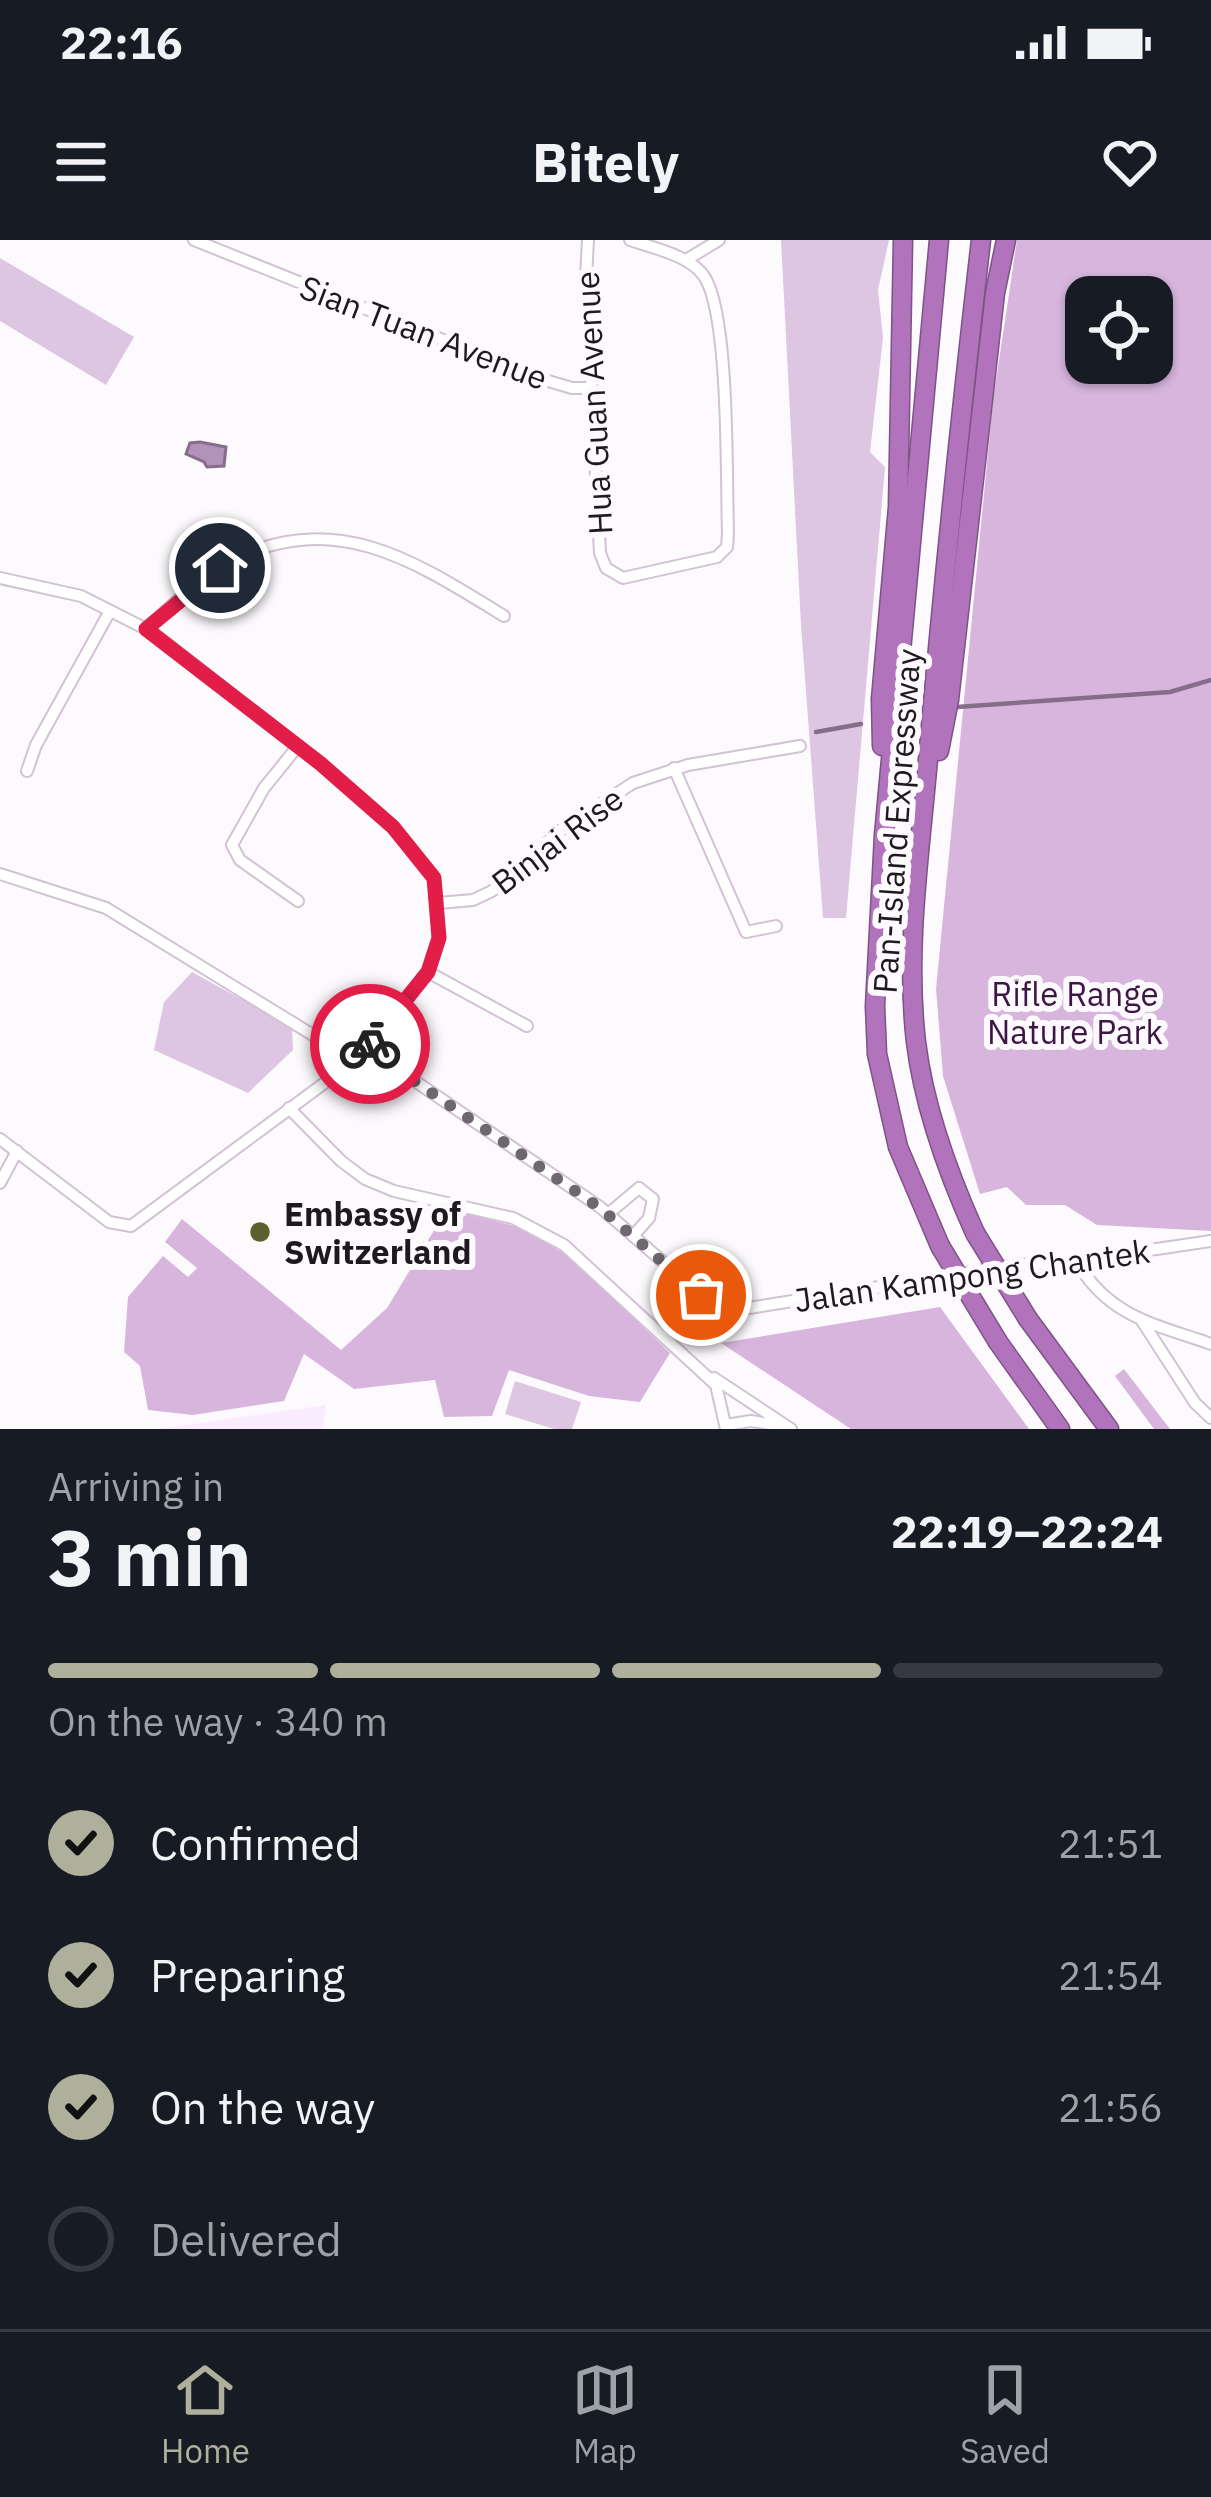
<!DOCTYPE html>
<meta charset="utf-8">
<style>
:root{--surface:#171b24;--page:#20242c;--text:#f1f3f6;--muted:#9ea1a6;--line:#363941;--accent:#aeb09b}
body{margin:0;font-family:"IBM Plex Sans",sans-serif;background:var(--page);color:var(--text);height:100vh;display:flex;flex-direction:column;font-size:45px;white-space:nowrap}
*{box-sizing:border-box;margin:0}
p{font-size:39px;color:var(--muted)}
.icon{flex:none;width:66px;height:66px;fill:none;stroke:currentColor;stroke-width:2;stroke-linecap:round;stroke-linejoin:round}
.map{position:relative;height:1189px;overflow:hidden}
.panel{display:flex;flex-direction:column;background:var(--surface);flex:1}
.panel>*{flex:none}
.controls{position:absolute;left:1065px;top:36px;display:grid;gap:24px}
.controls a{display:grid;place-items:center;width:108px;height:108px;border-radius:24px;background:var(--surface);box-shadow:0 3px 9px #0004;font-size:60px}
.pin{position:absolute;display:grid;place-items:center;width:102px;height:102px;color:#fff;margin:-51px;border:6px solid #fff;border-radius:50%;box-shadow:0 3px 12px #0007}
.courier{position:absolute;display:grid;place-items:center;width:120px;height:120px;margin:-60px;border:9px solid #e11d48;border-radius:50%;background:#fff;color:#222;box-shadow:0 3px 15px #0007}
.headline em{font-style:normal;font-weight:700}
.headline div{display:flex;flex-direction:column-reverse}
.headline{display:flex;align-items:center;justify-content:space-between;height:204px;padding:0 48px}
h1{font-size:78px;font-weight:700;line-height:90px}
.bar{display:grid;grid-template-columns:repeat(4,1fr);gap:18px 12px;align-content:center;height:144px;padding:0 48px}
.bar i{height:15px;border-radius:9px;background:var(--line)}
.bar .on{background:var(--accent)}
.bar p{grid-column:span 4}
ol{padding:0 48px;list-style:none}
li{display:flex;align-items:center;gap:36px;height:132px}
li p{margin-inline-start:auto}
li .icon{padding:12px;border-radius:50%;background:var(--accent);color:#111;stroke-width:4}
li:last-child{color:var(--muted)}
li i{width:66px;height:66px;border:6px solid var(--line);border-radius:50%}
.status{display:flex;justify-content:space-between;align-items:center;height:84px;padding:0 60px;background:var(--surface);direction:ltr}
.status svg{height:33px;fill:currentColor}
header{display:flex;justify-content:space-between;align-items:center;height:156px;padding:0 48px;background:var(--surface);font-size:54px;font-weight:700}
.tab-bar{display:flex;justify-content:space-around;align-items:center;height:168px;border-top:3px solid var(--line);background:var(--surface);font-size:33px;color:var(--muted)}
.tab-bar a{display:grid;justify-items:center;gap:6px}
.tab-bar .on{color:var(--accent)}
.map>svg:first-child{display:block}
.built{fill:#fbebfe}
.green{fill:#ddc6e2}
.forest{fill:#d7b5dd;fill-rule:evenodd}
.water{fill:#b292b8;stroke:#866e8a;stroke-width:3}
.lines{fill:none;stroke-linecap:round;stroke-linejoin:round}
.stream{stroke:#866e8a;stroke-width:4.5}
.minor-casing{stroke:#d1c2d4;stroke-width:14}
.motorway-casing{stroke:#7d5485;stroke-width:21}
.minor{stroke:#fff;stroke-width:10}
.motorway{stroke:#b073bc;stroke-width:18}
.motorway-bridge-casing{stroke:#7d5485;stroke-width:21;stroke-linecap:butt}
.motorway-bridge{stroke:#b073bc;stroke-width:18}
.done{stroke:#6c686d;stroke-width:12;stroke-dasharray:0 21.6}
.route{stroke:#e11d48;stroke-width:15}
.poi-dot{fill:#5d5f2c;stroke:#fdfafe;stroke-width:4.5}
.labels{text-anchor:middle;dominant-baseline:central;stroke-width:12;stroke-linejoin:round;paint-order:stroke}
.street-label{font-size:33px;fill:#1e191f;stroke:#fdfafe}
.park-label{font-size:33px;fill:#3e1646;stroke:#fdfafe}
.poi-label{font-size:33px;font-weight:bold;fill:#1e191f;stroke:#fdfafe;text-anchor:start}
</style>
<div class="status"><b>22:16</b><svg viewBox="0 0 49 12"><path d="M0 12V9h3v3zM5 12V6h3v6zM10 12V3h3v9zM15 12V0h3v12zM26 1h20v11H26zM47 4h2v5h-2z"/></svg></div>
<header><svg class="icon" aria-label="menu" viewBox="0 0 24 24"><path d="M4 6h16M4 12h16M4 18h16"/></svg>Bitely<svg class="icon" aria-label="heart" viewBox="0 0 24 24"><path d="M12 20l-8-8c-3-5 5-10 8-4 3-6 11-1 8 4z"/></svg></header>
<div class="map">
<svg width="1211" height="1189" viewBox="0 0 1211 1189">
<rect width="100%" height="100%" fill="#fdfafe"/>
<path class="built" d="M326,1165L323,1189H158Z"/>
<g class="green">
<path d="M781,0H889L878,50L883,98L870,212L885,227L846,678H823L801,385Z"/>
<path d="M0,18L134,97L106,145L0,81Z"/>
<path d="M192,732L292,787L293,810L248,853L154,810L164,762Z"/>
<path d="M515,1141L581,1162L572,1189H554L505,1174Z"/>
</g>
<g class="forest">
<path d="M1017,0H1211V991L1097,985L1065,965H1026L1007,947L980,954L943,836L936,749L993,161ZM1086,57H1152V123H1086Z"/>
<path d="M447,969L519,987L570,1017L670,1113L640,1162L589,1156L509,1130L492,1176L444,1177L435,1140L354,1149L304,1114L284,1161L193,1175L148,1170L140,1126L124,1112L128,1057L163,1016L188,1037L197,1028L165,1002L182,979L341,1110L387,1068Z"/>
<path d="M940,1067L1029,1189H851L721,1103Z"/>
<path d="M1124,1129L1170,1189H1154L1115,1136Z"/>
</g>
<path class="water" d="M200,202L226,207L224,226L207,227L204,222L186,214L190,203Z"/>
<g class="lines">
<g class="stream">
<path d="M957,467L1170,452L1211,440"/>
<path d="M816,492L861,484"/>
</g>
<g class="minor-casing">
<g id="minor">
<path d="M194,0L538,138L572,148H590"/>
<path d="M588,0L586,37L600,313L606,328L623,338L717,317L727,307L728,293C726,239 730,75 704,36C689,15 653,8 630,0"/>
<path d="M686,20L719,0"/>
<path d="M0,338L81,356L152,392L321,524L393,587L434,638L439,697L428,732L393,778L357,819L131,986L109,982L0,899"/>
<path d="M146,389C173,365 201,335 234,319C338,269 416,322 504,376"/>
<path d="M298,506L264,548L232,605L240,620L298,661"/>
<path d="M674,528L746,692L776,686"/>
<path d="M27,531L36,505L110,371"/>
<path d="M0,634L106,668L334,808L357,819L375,814L600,967L701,1055L721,1067L749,1068L1016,1025L1076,1021L1211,1001"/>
<path d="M438,663L473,660L490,652L510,640L558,592L633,543L688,525L800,506"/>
<path d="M428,732L527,786"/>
<path d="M289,868L341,921L365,939L394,951L513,978L564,1005L716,1145L726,1189"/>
<path d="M0,943L17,911"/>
<path d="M608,974L639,948L653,959L649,978L633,996"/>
<path d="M1076,1021C1109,1077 1154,1084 1211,1104"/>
<path d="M1142,1081L1195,1163L1211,1178"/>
<path d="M714,1138L791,1189"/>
<path d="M726,1185L751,1181L783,1186"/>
</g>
</g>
<g class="motorway-casing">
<g id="motorway">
<path d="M939,0L884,595L875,766L877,814L898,907L940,1006"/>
<path d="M882,506L881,459L898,267L903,0"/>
<path d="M939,511L949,460L995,53L1006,0"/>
<path d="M975,993C948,933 924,868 916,802C905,707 920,613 928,519C943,345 961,173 981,0"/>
<path d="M1028,1079L1109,1189"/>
<path d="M998,1102L1060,1189"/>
</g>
</g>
<use href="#minor" class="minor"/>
<use href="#motorway" class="motorway"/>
<g class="motorway-bridge-casing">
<g id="motorway-bridge">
<path d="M975,993L1028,1079"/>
<path d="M940,1006L998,1102"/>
</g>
</g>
<use href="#motorway-bridge" class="motorway-bridge"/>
</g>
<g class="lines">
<path class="done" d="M370,804L357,819L375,814L600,968L701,1055"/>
<path class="route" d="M220,328L146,389L321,524L393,587L434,638L439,698L428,732L370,804"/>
</g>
<circle class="poi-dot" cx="260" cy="992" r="12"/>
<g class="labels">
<g class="street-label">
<text transform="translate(424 92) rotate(21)">Sian Tuan Avenue</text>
<text transform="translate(593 163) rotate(-93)">Hua Guan Avenue</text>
<text transform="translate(896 581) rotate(-86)">Pan-Island Expressway</text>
<text transform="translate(557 600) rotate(-37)">Binjai Rise</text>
<text transform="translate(972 1035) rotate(-8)">Jalan Kampong Chantek</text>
</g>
<g class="park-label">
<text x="1075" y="753">Rifle Range<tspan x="1075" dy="38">Nature Park</tspan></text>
</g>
<g class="poi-label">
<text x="284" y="973">Embassy of<tspan x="284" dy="38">Switzerland</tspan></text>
</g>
</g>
</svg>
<div class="controls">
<a><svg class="icon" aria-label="locate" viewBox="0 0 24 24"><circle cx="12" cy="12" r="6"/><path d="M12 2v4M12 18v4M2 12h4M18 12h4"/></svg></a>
</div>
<div class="pin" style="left:701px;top:1055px;background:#ea580c"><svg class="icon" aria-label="bag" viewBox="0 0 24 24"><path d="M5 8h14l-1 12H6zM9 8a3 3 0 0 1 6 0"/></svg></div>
<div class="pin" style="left:220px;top:328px;background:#1f2937"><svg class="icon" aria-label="home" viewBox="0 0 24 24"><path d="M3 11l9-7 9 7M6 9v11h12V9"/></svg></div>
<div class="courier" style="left:370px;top:804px"><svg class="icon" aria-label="bike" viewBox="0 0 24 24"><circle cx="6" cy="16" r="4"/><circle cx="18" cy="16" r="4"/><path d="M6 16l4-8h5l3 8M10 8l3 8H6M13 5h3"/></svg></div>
</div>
<section class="panel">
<div class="headline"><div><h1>3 min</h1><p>Arriving in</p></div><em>22:19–22:24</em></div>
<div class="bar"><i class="on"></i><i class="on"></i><i class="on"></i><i></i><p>On the way · 340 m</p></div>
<ol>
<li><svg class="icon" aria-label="check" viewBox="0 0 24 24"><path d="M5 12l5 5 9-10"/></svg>Confirmed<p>21:51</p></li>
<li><svg class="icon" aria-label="check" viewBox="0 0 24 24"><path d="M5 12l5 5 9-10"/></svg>Preparing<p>21:54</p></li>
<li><svg class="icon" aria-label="check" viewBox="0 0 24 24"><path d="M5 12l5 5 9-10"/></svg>On the way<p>21:56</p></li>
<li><i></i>Delivered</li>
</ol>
</section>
<nav class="tab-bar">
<a class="on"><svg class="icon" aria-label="home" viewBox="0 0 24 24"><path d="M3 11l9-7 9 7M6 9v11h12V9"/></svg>Home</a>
<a><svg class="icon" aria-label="map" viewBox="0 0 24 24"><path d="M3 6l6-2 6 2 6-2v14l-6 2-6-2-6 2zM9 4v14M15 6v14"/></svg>Map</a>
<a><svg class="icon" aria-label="saved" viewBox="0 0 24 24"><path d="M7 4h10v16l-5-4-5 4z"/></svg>Saved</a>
</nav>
